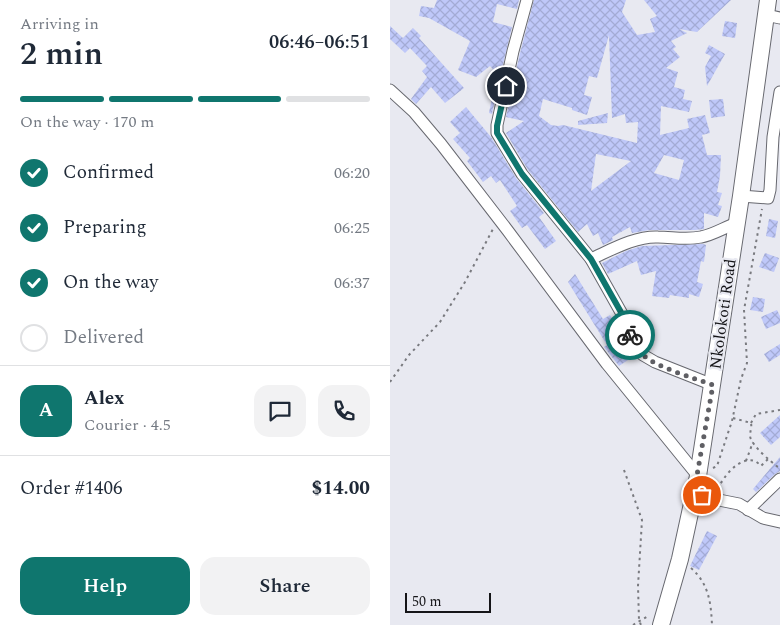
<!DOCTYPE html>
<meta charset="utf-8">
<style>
:root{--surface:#fff;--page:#f2f2f3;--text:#1f2937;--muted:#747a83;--line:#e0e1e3;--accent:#0f766e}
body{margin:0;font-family:Spectral,serif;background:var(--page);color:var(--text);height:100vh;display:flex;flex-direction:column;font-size:19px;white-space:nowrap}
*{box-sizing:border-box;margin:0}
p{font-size:16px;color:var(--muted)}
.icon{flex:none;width:28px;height:28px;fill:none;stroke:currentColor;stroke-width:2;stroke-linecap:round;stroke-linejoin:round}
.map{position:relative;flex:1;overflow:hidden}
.side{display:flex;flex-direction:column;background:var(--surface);width:390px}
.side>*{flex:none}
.scale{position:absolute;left:15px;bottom:12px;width:86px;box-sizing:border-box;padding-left:5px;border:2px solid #151518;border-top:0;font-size:14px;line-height:18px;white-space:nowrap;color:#151518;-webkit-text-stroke:4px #e8e9f1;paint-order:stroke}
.pin{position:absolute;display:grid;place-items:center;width:42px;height:42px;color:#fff;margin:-21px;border:2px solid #fff;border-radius:50%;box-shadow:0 1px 5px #0007}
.courier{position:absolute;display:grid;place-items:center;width:50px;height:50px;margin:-25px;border:4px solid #0f766e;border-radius:50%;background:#fff;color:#222;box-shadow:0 1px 6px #0007}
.headline em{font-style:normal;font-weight:600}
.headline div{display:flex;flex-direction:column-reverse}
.headline{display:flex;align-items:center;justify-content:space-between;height:85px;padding:0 20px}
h1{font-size:32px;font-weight:600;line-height:38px}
.bar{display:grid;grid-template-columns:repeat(4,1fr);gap:8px 5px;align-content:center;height:60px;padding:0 20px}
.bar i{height:6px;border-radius:4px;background:var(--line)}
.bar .on{background:var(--accent)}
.bar p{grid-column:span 4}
.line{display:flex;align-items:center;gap:12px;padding:0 20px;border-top:1px solid var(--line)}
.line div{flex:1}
.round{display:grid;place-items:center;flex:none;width:52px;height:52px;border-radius:15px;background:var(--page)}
ol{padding:0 20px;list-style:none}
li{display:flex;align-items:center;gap:15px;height:55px}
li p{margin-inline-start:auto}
li .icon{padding:5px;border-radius:50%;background:var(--accent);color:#fff;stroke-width:4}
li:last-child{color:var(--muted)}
li i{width:28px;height:28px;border:2px solid var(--line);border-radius:50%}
.button{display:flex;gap:10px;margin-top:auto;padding:10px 20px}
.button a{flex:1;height:58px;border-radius:15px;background:var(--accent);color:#fff;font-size:20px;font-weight:600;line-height:58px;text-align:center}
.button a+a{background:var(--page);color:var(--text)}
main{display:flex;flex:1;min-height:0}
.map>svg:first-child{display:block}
.building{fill:url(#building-cross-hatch);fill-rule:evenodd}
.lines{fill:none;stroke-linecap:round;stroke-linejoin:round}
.street-casing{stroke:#67686f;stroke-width:13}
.secondary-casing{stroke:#67686f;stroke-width:18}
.path{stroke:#797a7f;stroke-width:2;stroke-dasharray:2.5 4;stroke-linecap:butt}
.street{stroke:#fff;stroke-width:11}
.secondary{stroke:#fff;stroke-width:16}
.done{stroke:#5f5f64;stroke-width:5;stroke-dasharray:0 9}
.route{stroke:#0f766e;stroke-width:6}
.labels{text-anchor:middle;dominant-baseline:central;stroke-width:4.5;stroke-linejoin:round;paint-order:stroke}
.street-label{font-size:16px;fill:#151518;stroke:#e8e9f1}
</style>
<main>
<section class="side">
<div class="headline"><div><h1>2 min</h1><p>Arriving in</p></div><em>06:46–06:51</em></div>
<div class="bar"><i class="on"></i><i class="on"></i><i class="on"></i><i></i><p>On the way · 170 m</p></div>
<ol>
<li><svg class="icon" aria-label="check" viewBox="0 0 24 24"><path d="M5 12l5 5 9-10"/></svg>Confirmed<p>06:20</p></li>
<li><svg class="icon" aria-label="check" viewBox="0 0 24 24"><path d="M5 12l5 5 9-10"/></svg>Preparing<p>06:25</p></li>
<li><svg class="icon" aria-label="check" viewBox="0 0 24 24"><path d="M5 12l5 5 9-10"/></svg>On the way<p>06:37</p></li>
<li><i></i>Delivered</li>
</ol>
<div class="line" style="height:90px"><b class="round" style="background:var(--accent);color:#fff">A</b><div><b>Alex</b><p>Courier · 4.5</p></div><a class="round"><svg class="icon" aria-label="chat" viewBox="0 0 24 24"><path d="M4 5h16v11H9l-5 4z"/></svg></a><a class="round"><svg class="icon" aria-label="phone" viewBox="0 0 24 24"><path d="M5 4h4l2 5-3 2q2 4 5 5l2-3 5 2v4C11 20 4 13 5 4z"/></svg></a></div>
<div class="line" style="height:65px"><div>Order #1406</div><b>$14.00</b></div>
<div class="button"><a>Help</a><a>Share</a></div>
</section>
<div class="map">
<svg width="390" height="625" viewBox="0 0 390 625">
<defs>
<pattern id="building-cross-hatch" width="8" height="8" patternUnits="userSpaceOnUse" patternTransform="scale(1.25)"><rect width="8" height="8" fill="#bfc8f9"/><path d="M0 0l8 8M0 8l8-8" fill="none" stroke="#a3abd5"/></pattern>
</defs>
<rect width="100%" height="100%" fill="#e8e9f1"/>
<g class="building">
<path d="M47,0H129L127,9L107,4L103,22L122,27L110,77L100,66L86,77L68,70L80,41L39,18L29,16L31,6L44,8Z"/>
<path d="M144,0H236L232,12L247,35L265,32L260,19L267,16L254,0H341L307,32L289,29L297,33L281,41L286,47L283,49L290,57L276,68L288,72L284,87L295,90L293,99L302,101L299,112L271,106L270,135L299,128L297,119L315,115L320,133L312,135L317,155H331L330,176L327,192L332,193L328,205L332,206L328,217L314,213V229L305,230H259L242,233L240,227L222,237L223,240L213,245L208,233L203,236L197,224L188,232L138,170L116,133L134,121L116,117L130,53ZM219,35L222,118L235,114L236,123L248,122L247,143L173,125L168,126L161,125L149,116L153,99L182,108V110L197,115L202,97L194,95L199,76L207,78ZM206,154L241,161L201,191ZM274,155L294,160L289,180L264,173Z"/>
<path d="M335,21L347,23L345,38L332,36Z"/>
<path d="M0,26L13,38L23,28L31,36L29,38L74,88L55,103L41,87L26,104L21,99L37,77L32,71L37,66L20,48L15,53L0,39Z"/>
<path d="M319,45L335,54L317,86L315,67L321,56L315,53Z"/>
<path d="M110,78L102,114L99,113L105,82Z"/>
<path d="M333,99L335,116L321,118L319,100Z"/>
<path d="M76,107L101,137L126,178L154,213L149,217L166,241L155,249L137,225L132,228L120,211L127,206L110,180L106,183L101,176L93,182L77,161L80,158L63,139L70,133L60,122Z"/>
<path d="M218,113L217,123L188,125V121Z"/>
<path d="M379,219L388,221L385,238L376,236Z"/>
<path d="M313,244L316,245L314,262L311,261L307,282L313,284L309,297L299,294V298L280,295L279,298L262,296L266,271L251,275L247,261L218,274L212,263L236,251L252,246Z"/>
<path d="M375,253L389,258L384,272L369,267Z"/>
<path d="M185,274L213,319L220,315L232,335L238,349L244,356L229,366L214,347L217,345L178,282Z"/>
<path d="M363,297L375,299L373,312L360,310Z"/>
<path d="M387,310L390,316V323L376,329L371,317Z"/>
<path d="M390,344V355L379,362L374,354Z"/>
<path d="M390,415V437L381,445L370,433Z"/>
<path d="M390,457V471L385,474L366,492L363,489Z"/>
<path d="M317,531L327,536L309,570L300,566Z"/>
</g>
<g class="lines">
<g class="street-casing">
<g id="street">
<path d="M137,0L123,51L107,125V133L132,174L201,259L232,314L245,346L253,355L265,362L323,385"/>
<path d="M376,15L390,18"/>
<path d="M0,90L24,112L51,144L118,231L217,364L308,476"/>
<path d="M351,196L378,198L380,190L383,137L390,92"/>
<path d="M201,259C221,250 245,236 268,237C282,237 296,240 311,237C323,235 335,227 347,223"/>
<path d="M305,492L324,499L349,504L373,518L390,522"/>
<path d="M358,510L390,479"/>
</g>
</g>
<g class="secondary-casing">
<path id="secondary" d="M271,625L290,559L308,476L351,196L378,0"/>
</g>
<g class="path">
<path d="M0,382L19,355L50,322L75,282L103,229"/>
<path d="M343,418L361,423C362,428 360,431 360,436C361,445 381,462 388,467"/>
<path d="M361,423L366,414L390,410"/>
<path d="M356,461L363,442"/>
<path d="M323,468L327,466L342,421L351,379L357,363L354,310L372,209"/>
<path d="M234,470L252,520L248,586L249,620L251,625"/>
<path d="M328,489C333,477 349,456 365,461C367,462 369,464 371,466L378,459"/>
<path d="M301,568C319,584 321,603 322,625"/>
<path d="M243,625L258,616"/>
</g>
<use href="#street" class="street"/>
<use href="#secondary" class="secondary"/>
</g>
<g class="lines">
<path class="done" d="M240,335C243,342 247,350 253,355C268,368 304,378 323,385L304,492L312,495"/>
<path class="route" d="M116,86L107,126V133L132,174L201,259L232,314L240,335"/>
</g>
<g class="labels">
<g class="street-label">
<text transform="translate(333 314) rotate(-82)">Nkolokoti Road</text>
</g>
</g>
</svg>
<div class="scale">50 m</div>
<div class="pin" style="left:312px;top:495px;background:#ea580c"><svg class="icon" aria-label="bag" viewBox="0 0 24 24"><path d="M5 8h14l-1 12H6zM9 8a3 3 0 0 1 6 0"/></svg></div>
<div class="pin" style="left:116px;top:86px;background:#1f2937"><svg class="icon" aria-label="home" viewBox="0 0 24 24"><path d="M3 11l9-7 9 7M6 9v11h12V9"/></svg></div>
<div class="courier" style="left:240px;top:335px"><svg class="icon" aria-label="bike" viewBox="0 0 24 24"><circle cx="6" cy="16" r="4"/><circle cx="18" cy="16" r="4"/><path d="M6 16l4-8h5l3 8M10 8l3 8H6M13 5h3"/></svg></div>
</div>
</main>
